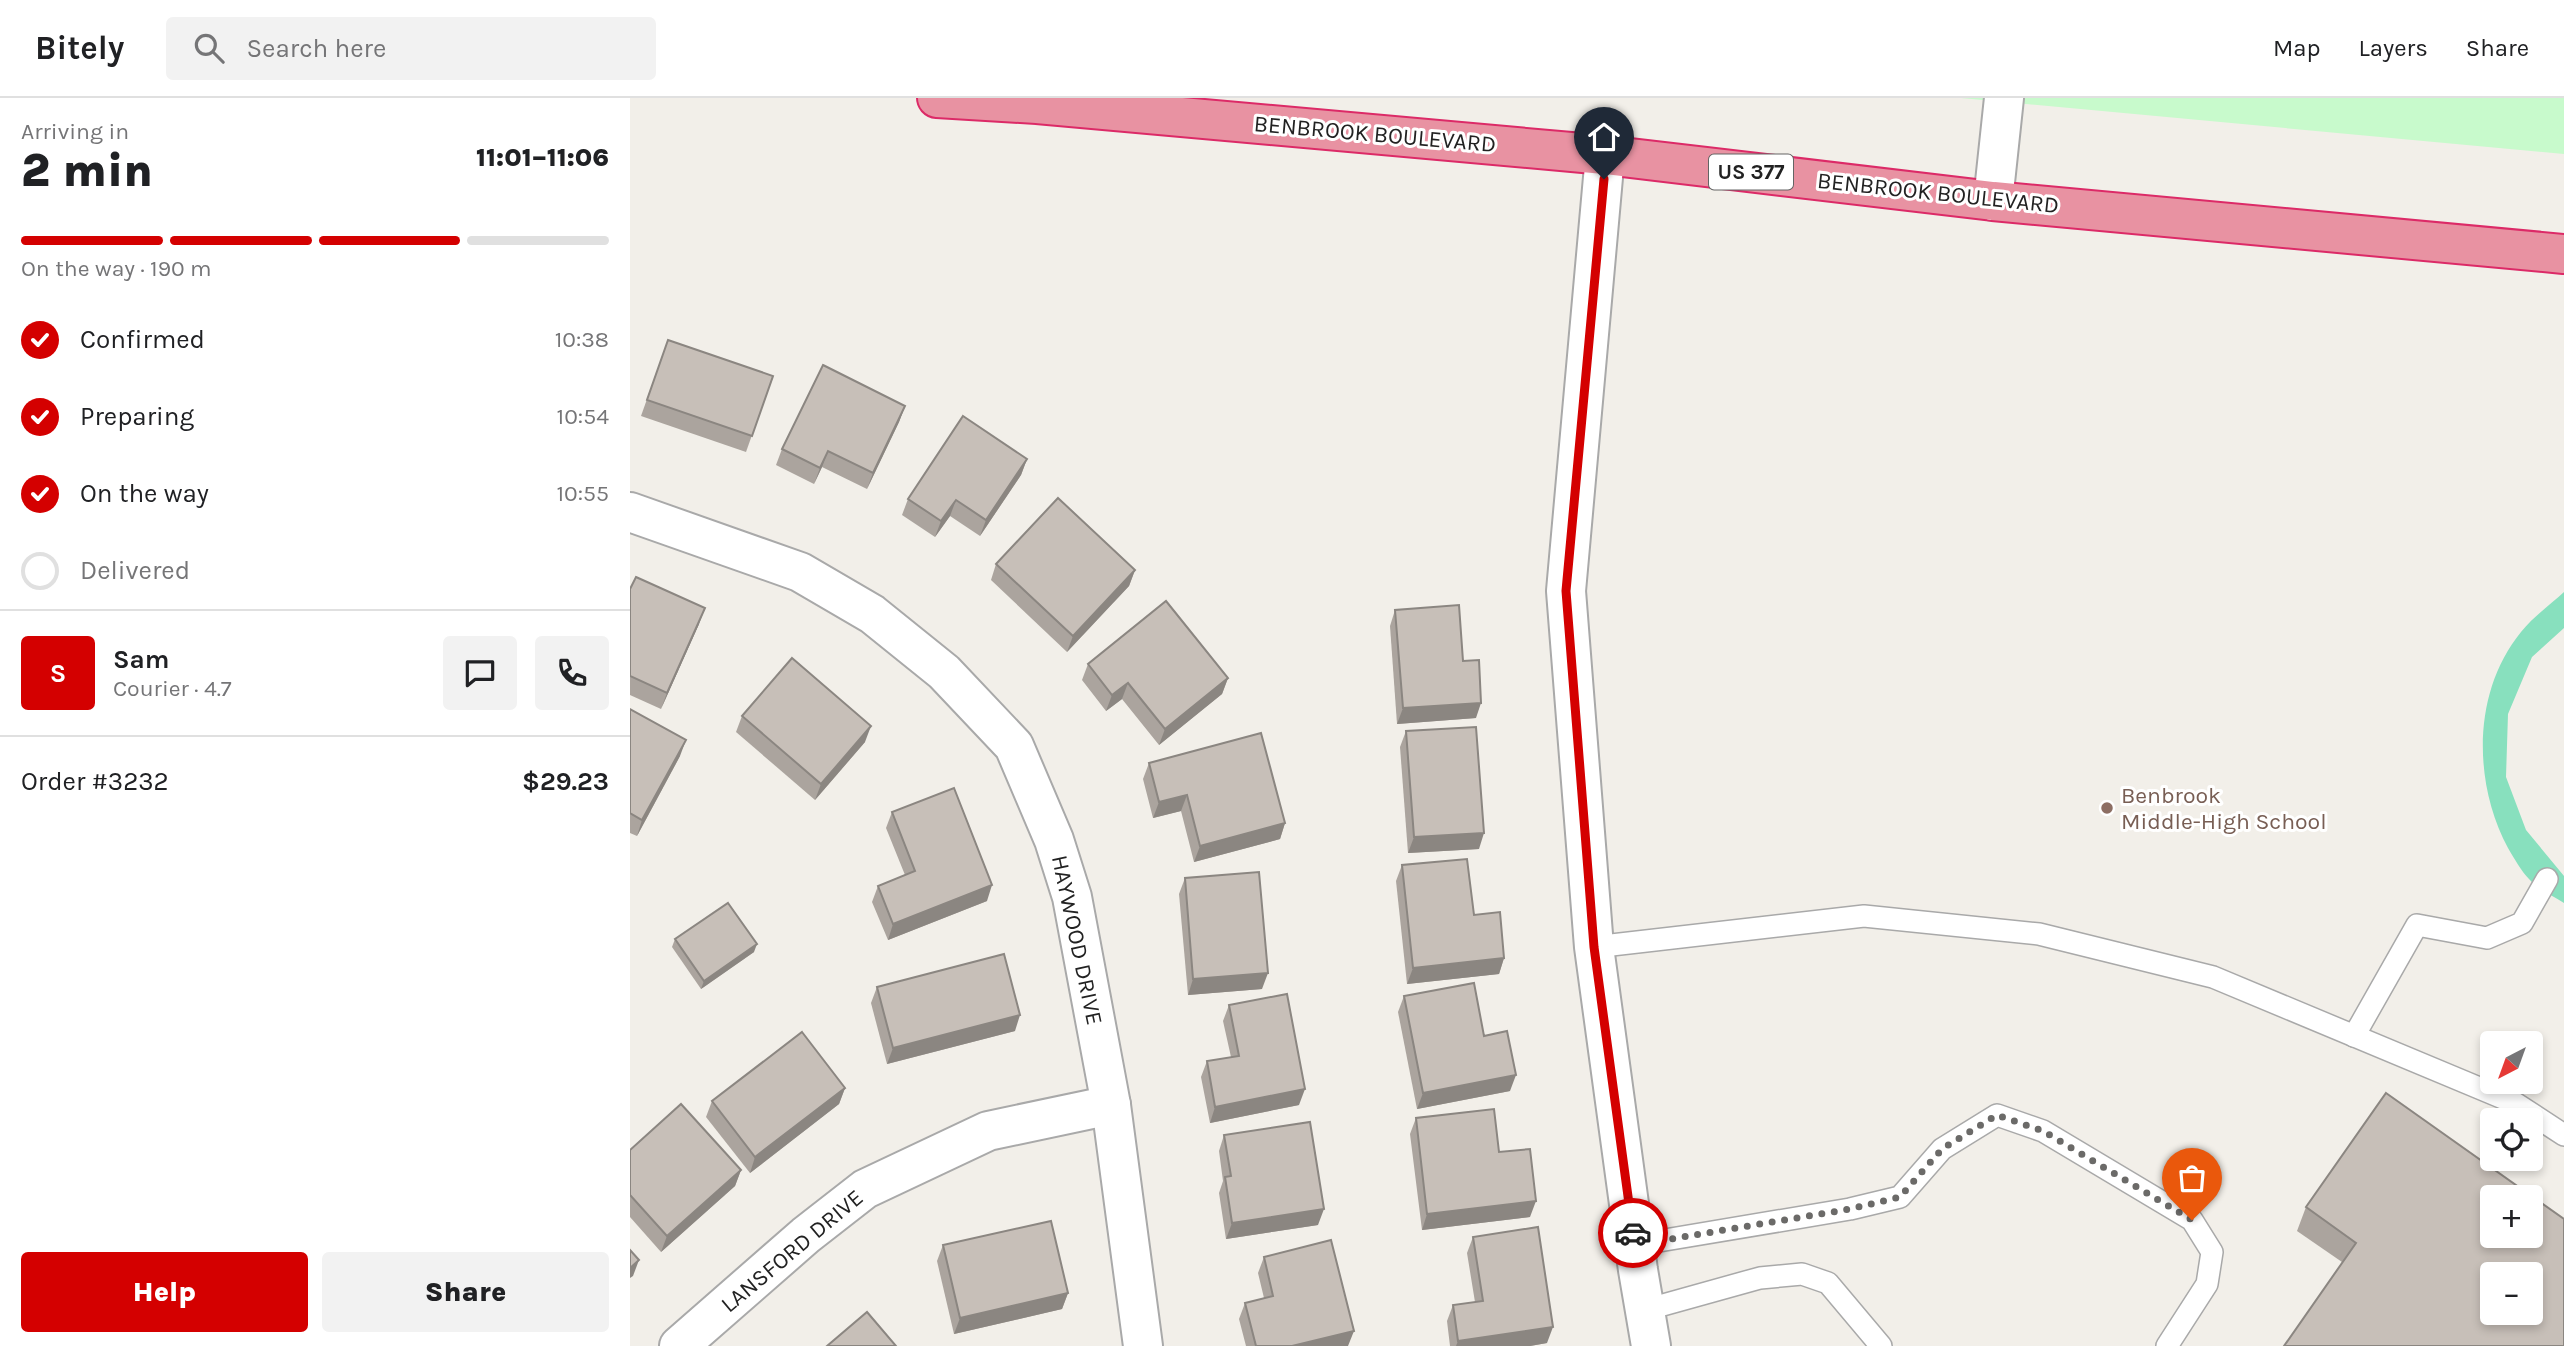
<!DOCTYPE html>
<meta charset="utf-8">
<style>
:root{--surface:#fff;--page:#f2f2f2;--text:#202124;--muted:#757577;--line:#e0e0e0;--accent:#d40000}
body{margin:0;font-family:Karla,sans-serif;background:var(--page);color:var(--text);height:100vh;display:flex;flex-direction:column;font-size:26px;white-space:nowrap}
*{box-sizing:border-box;margin:0}
p{font-size:23px;color:var(--muted)}
.icon{flex:none;width:38px;height:38px;fill:none;stroke:currentColor;stroke-width:2;stroke-linecap:round;stroke-linejoin:round}
.map{position:relative;flex:1;overflow:hidden}
.details{display:flex;flex-direction:column;background:var(--surface);width:630px}
.details>*{flex:none}
.needle{width:46px;rotate:221deg}
.fabs{position:absolute;left:1850px;top:933px;display:grid;gap:14px}
.fabs a{display:grid;place-items:center;width:63px;height:63px;border-radius:7px;background:var(--surface);box-shadow:0 4px 10px #0003;font-size:35px}
.pin{position:absolute;display:grid;place-items:center;width:60px;height:60px;color:#fff;margin:-72px -30px;border-radius:50% 50% 50% 0;rotate:-45deg;box-shadow:0 0 7px #0007}
.pin .icon{rotate:45deg}
.courier{position:absolute;display:grid;place-items:center;width:70px;height:70px;margin:-35px;border:5px solid #d40000;border-radius:50%;background:#fff;color:#222;box-shadow:0 2px 9px #0007}
.summary em{font-style:normal;font-weight:800}
.summary div{display:flex;flex-direction:column-reverse}
.summary{display:flex;align-items:center;justify-content:space-between;height:119px;padding:0 21px}
h1{font-size:46px;font-weight:800;line-height:52px}
.bar{display:grid;grid-template-columns:repeat(4,1fr);gap:10px 7px;align-content:center;height:84px;padding:0 21px}
.bar i{height:9px;border-radius:5px;background:var(--line)}
.bar .on{background:var(--accent)}
.bar p{grid-column:span 4}
.line{display:flex;align-items:center;gap:18px;padding:0 21px;border-top:2px solid var(--line)}
.line div{flex:1}
.round{display:grid;place-items:center;flex:none;width:74px;height:74px;border-radius:7px;background:var(--page)}
ol{padding:0 21px;list-style:none}
li{display:flex;align-items:center;gap:21px;height:77px}
li p{margin-inline-start:auto}
li .icon{padding:7px;border-radius:50%;background:var(--accent);color:#fff;stroke-width:4}
li:last-child{color:var(--muted)}
li i{width:38px;height:38px;border:4px solid var(--line);border-radius:50%}
.primary-button{display:flex;gap:14px;margin-top:auto;padding:14px 21px}
.primary-button a{flex:1;height:80px;border-radius:7px;background:var(--accent);color:#fff;font-size:28px;font-weight:800;line-height:80px;text-align:center}
.primary-button a+a{background:var(--page);color:var(--text)}
header{display:flex;align-items:center;gap:42px;box-sizing:border-box;height:98px;padding:0 35px;background:var(--surface);border-bottom:2px solid var(--line)}
header strong{font-size:33px}
nav{display:flex;gap:38px;margin-inline-start:auto;font-size:24px}
.search{width:490px;height:63px;background:var(--page);display:flex;align-items:center;gap:18px;box-sizing:border-box;padding:0 24px;border-radius:7px;color:var(--muted);font-size:26px}
main{display:flex;flex:1;min-height:0}
.map>svg:first-child{display:block}
.park{fill:#c8facc}
.pitch{fill:#88e0be}
.lines{fill:none;stroke-linecap:round;stroke-linejoin:round}
.lane-casing{stroke:#a9a9a9;stroke-width:24}
.street-casing{stroke:#a9a9a9;stroke-width:42}
.highway-casing{stroke:#dc2a67;stroke-width:42}
.lane{stroke:#fff;stroke-width:21}
.street{stroke:#fff;stroke-width:38}
.highway{stroke:#e892a2;stroke-width:38}
.wall{fill:#aba49e}
.shaded-wall{fill:#8b8681}
.building{fill:#c7bfb8;stroke:#8b8681;stroke-width:2;fill-rule:evenodd}
.done{stroke:#6b6a68;stroke-width:7;stroke-dasharray:0 12.6}
.route{stroke:#d40000;stroke-width:9}
.education-dot{fill:#8d6e63;stroke:#fff;stroke-width:2.5}
.labels{text-anchor:middle;dominant-baseline:central;stroke-width:6;stroke-linejoin:round;paint-order:stroke}
.shield{fill:#fff;stroke:#646464;stroke-width:2}
.shield-label{font-size:21px;font-weight:bold;fill:#222}
.street-label{font-size:23px;fill:#222;stroke:#fff}
.education-label{font-size:23px;fill:#785e54;stroke:#fff;text-anchor:start}
</style>
<header>
<strong>Bitely</strong>
<div class="search"><svg class="icon" aria-label="search" viewBox="0 0 24 24"><circle cx="10" cy="10" r="6"/><path d="M15 15l6 6"/></svg>Search here</div>
<nav><a>Map</a><a>Layers</a><a>Share</a></nav>
</header>
<main>
<section class="details">
<div class="summary"><div><h1>2 min</h1><p>Arriving in</p></div><em>11:01–11:06</em></div>
<div class="bar"><i class="on"></i><i class="on"></i><i class="on"></i><i></i><p>On the way · 190 m</p></div>
<ol>
<li><svg class="icon" aria-label="check" viewBox="0 0 24 24"><path d="M5 12l5 5 9-10"/></svg>Confirmed<p>10:38</p></li>
<li><svg class="icon" aria-label="check" viewBox="0 0 24 24"><path d="M5 12l5 5 9-10"/></svg>Preparing<p>10:54</p></li>
<li><svg class="icon" aria-label="check" viewBox="0 0 24 24"><path d="M5 12l5 5 9-10"/></svg>On the way<p>10:55</p></li>
<li><i></i>Delivered</li>
</ol>
<div class="line" style="height:126px"><b class="round" style="background:var(--accent);color:#fff">S</b><div><b>Sam</b><p>Courier · 4.7</p></div><a class="round"><svg class="icon" aria-label="chat" viewBox="0 0 24 24"><path d="M4 5h16v11H9l-5 4z"/></svg></a><a class="round"><svg class="icon" aria-label="phone" viewBox="0 0 24 24"><path d="M5 4h4l2 5-3 2q2 4 5 5l2-3 5 2v4C11 20 4 13 5 4z"/></svg></a></div>
<div class="line" style="height:91px"><div>Order #3232</div><b>$29.23</b></div>
<div class="primary-button"><a>Help</a><a>Share</a></div>
</section>
<div class="map">
<svg width="1934" height="1248" viewBox="0 0 1934 1248">
<rect width="100%" height="100%" fill="#f2efe9"/>
<path class="park" d="M1331,0H1934V56Z"/>
<path class="pitch" d="M1934,494V530L1902,559L1878,616L1876,679L1896,732L1934,778V805C1923,798 1908,791 1899,781C1891,773 1884,760 1878,750C1843,685 1842,594 1891,534C1903,519 1920,507 1934,494Z"/>
<g class="lines">
<g class="lane-casing">
<g id="lane">
<path d="M964,849L1234,818L1409,836L1583,879L1885,1005L1934,1037"/>
<path d="M1724,938L1787,827L1857,840L1892,825L1917,781"/>
<path d="M1005,1147L1220,1111L1270,1099L1312,1051L1367,1017L1413,1033L1562,1122L1582,1154L1577,1186L1537,1248"/>
<path d="M1015,1212L1130,1180L1172,1176L1198,1185L1251,1248"/>
</g>
</g>
<g class="street-casing">
<g id="street">
<path d="M975,57L936,493L964,849L1008,1172L1021,1248"/>
<path d="M1363,103L1374,0"/>
<path d="M0,414L170,474L242,516L314,574L384,648L424,742L442,799L481,1007L513,1248"/>
<path d="M49,1248L176,1137L235,1091L358,1033L481,1007"/>
</g>
</g>
<g class="highway-casing">
<path id="highway" d="M307,0L407,6L975,57L1363,103L1934,156"/>
</g>
<use href="#lane" class="lane"/>
<use href="#street" class="street"/>
<use href="#highway" class="highway"/>
</g>
<g class="wall">
<path d="M38,242L143,278L116,354L11,318Z"/>
<path d="M275,308L269,324L237,391L192,369L184,386L146,367L152,351Z"/>
<path d="M397,361L391,377L350,438L320,418L305,439L272,417L278,401Z"/>
<path d="M366,466L505,472L499,488L437,554L361,482Z"/>
<path d="M0,491L69,526L31,611L0,597Z"/>
<path d="M765,512L833,563L846,620L767,626L760,528Z"/>
<path d="M458,566L598,580L592,596L529,647L492,601L476,613L452,582Z"/>
<path d="M0,611L50,658L7,738L0,735Z"/>
<path d="M112,618L235,644L185,702L106,634Z"/>
<path d="M776,633L849,751L778,755L770,649Z"/>
<path d="M519,665L655,725L650,741L564,764L551,713L523,720L513,681Z"/>
<path d="M262,714L357,803L258,842L242,804L248,788L275,777L256,730Z"/>
<path d="M772,767L844,817L874,860L869,876L777,886L766,783Z"/>
<path d="M555,780L632,891L558,897L549,796Z"/>
<path d="M45,841L124,854L71,891L42,849Z"/>
<path d="M247,889L385,933L257,966L241,905Z"/>
<path d="M774,898L854,938L880,993L787,1011L768,914Z"/>
<path d="M599,907L669,1007L580,1025L571,979L577,963L601,959L593,923Z"/>
<path d="M215,990L209,1006L120,1075L76,1019L82,1003Z"/>
<path d="M786,1020L869,1054L900,1119L792,1132L780,1036Z"/>
<path d="M594,1037L688,1127L596,1141L589,1095L593,1083L589,1053Z"/>
<path d="M0,1052L111,1072L105,1088L31,1154L0,1119Z"/>
<path d="M1676,1109L1934,1121L1712,1164L1667,1133Z"/>
<path d="M843,1139L917,1245L900,1248H820L817,1223L823,1207L845,1204L837,1155Z"/>
<path d="M313,1147L438,1195L432,1211L324,1236L307,1163Z"/>
<path d="M634,1159L718,1248H616L609,1221L615,1205L634,1200L628,1175Z"/>
</g>
<g class="shaded-wall">
<path d="M275,308L269,324L237,391L243,375Z"/>
<path d="M198,353L192,369L184,386L190,370Z"/>
<path d="M397,361L391,377L350,438L356,422Z"/>
<path d="M326,402L320,418L305,439L311,423Z"/>
<path d="M505,472L499,488L437,554L443,538Z"/>
<path d="M75,510L69,526L31,611L37,595Z"/>
<path d="M598,580L592,596L529,647L535,631Z"/>
<path d="M498,585L492,601L476,613L482,597Z"/>
<path d="M851,605L846,620L767,626L773,610Z"/>
<path d="M241,628L235,644L185,702L191,686Z"/>
<path d="M56,642L50,658L7,738L12,722Z"/>
<path d="M557,697L551,713L523,720L529,704Z"/>
<path d="M655,725L650,741L564,764L570,748Z"/>
<path d="M854,735L849,751L778,755L784,739Z"/>
<path d="M362,787L357,803L258,842L263,826Z"/>
<path d="M127,846L124,854L71,891L74,883Z"/>
<path d="M874,860L869,876L777,886L783,870Z"/>
<path d="M638,875L632,891L558,897L563,881Z"/>
<path d="M390,917L385,933L257,966L263,950Z"/>
<path d="M886,977L880,993L787,1011L793,995Z"/>
<path d="M215,990L209,1006L120,1075L125,1059Z"/>
<path d="M675,991L669,1007L580,1025L585,1009Z"/>
<path d="M111,1072L105,1088L31,1154L37,1138Z"/>
<path d="M906,1103L900,1119L792,1132L797,1116Z"/>
<path d="M694,1111L688,1127L596,1141L602,1125Z"/>
<path d="M9,1162L3,1178L0,1180V1170Z"/>
<path d="M438,1195L432,1211L324,1236L330,1220Z"/>
<path d="M923,1229L917,1245L900,1248H826L828,1243Z"/>
<path d="M724,1233L718,1248H662Z"/>
</g>
<g class="building">
<path d="M38,242L143,278L122,338L17,302Z"/>
<path d="M193,267L275,308L243,375L198,353L190,370L152,351Z"/>
<path d="M333,318L397,361L356,422L326,402L311,423L278,401Z"/>
<path d="M428,400L505,472L443,538L366,466Z"/>
<path d="M6,479L75,510L37,595L0,578V491Z"/>
<path d="M536,503L598,580L535,631L498,585L482,597L458,566Z"/>
<path d="M829,507L833,563L849,562L851,605L773,610L765,512Z"/>
<path d="M162,560L241,628L191,686L112,618Z"/>
<path d="M0,611L56,642L12,722L0,715Z"/>
<path d="M846,629L854,735L784,739L776,633Z"/>
<path d="M631,635L655,725L570,748L557,697L529,704L519,665Z"/>
<path d="M324,690L362,787L263,826L248,788L285,773L262,714Z"/>
<path d="M837,761L844,817L870,814L874,860L783,870L772,767Z"/>
<path d="M629,774L638,875L563,881L555,780Z"/>
<path d="M98,805L127,846L74,883L45,841Z"/>
<path d="M374,856L390,917L263,950L247,889Z"/>
<path d="M844,885L854,938L877,933L886,977L793,995L774,898Z"/>
<path d="M657,896L675,991L585,1009L577,963L609,958L599,907Z"/>
<path d="M172,934L215,990L125,1059L82,1003Z"/>
<path d="M1756,995L1934,1121V1248H1654L1726,1145L1676,1109ZM1862,1099H1900V1138H1862ZM1862,1176H1900V1214H1862Z"/>
<path d="M51,1006L111,1072L37,1138L0,1097V1052Z"/>
<path d="M864,1011L869,1054L900,1051L906,1103L797,1116L786,1020Z"/>
<path d="M680,1024L694,1111L602,1125L595,1079L601,1078L594,1037Z"/>
<path d="M421,1123L438,1195L330,1220L313,1147Z"/>
<path d="M908,1129L923,1229L828,1243L823,1207L853,1203L843,1139Z"/>
<path d="M701,1142L724,1233L662,1248H626L615,1205L643,1198L634,1159Z"/>
<path d="M0,1152L9,1162L0,1170Z"/>
<path d="M237,1214L266,1248H197Z"/>
</g>
<g class="lines">
<path class="done" d="M1003,1135L1005,1147L1220,1111L1270,1099L1312,1051L1367,1017L1413,1033L1562,1122"/>
<path class="route" d="M974,81L936,493L964,849L1003,1135"/>
</g>
<circle class="education-dot" cx="1477" cy="710" r="7"/>
<g class="labels">
<rect class="shield" x="1079" y="56.5" width="84" height="35" rx="5"/>
<g class="shield-label">
<text x="1121" y="74">US 377</text>
</g>
<g class="street-label">
<text transform="translate(745 36) rotate(5)">BENBROOK BOULEVARD</text>
<text transform="translate(1308 95) rotate(6)">BENBROOK BOULEVARD</text>
<text transform="translate(447 842) rotate(78)">HAYWOOD DRIVE</text>
<text transform="translate(162 1153) rotate(-40)">LANSFORD DRIVE</text>
</g>
<g class="education-label">
<text x="1491" y="697">Benbrook<tspan x="1491" dy="26">Middle-High School</tspan></text>
</g>
</g>
</svg>
<div class="fabs">
<a><svg class="needle" viewBox="-14 -14 28 28"><path d="M0-13l5 13h-10z" fill="#e53935"/><path d="M0 13l5-13h-10z" fill="#757577"/></svg></a>
<a><svg class="icon" aria-label="locate" viewBox="0 0 24 24"><circle cx="12" cy="12" r="6"/><path d="M12 2v4M12 18v4M2 12h4M18 12h4"/></svg></a>
<a>+</a>
<a>−</a>
</div>
<div class="pin" style="left:1562px;top:1122px;background:#ea580c"><svg class="icon" aria-label="bag" viewBox="0 0 24 24"><path d="M5 8h14l-1 12H6zM9 8a3 3 0 0 1 6 0"/></svg></div>
<div class="pin" style="left:974px;top:81px;background:#1f2937"><svg class="icon" aria-label="home" viewBox="0 0 24 24"><path d="M3 11l9-7 9 7M6 9v11h12V9"/></svg></div>
<div class="courier" style="left:1003px;top:1135px"><svg class="icon" aria-label="car" viewBox="0 0 24 24"><path d="M5 17H2v-5l4-1 3-4h7l3 4 3 1v5h-3M9 17h6M6 11h13"/><circle cx="7" cy="17" r="2"/><circle cx="17" cy="17" r="2"/></svg></div>
</div>
</main>
